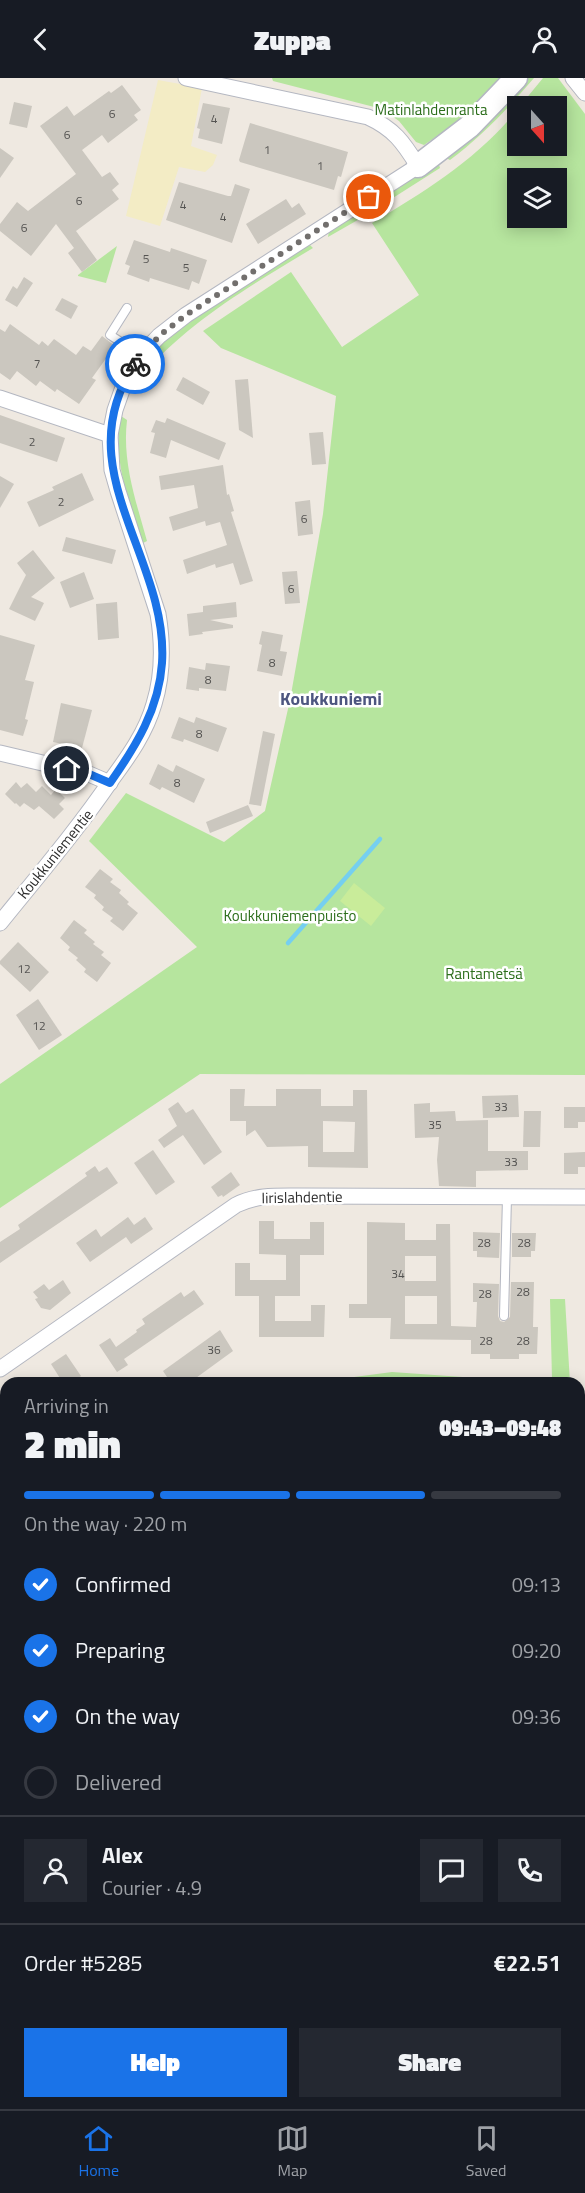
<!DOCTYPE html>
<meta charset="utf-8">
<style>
:root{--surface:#171b24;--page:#242831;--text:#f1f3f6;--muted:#9ea1a6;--line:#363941;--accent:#1a73e8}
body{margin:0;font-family:"Titillium Web",sans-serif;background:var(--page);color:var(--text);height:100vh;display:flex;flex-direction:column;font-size:22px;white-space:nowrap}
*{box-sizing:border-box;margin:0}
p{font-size:20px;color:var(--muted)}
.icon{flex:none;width:33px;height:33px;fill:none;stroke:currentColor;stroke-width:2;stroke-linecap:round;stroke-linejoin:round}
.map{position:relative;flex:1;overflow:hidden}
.panel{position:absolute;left:0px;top:1299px;width:585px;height:732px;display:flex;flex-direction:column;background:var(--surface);border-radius:18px 18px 0 0;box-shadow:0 3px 15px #0003}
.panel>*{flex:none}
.needle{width:39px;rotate:159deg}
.buttons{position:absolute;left:507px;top:18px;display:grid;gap:12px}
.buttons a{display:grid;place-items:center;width:60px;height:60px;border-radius:0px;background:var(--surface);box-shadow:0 3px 15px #0003;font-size:30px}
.pin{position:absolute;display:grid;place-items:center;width:51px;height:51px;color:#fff;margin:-26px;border:3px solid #fff;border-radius:50%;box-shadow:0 2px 6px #0007}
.courier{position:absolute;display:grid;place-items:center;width:60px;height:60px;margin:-30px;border:4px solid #1a73e8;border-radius:50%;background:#fff;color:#222;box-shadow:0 2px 8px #0007}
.overview em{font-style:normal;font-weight:800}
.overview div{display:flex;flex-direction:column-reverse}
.overview{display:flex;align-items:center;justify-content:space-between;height:102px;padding:0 24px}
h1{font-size:39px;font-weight:800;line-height:45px}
.bar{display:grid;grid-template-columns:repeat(4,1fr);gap:9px 6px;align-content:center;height:72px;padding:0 24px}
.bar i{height:8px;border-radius:4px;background:var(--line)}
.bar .current{background:var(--accent)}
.bar p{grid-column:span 4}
.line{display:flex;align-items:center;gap:15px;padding:0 24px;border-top:2px solid var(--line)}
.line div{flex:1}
.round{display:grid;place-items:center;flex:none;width:63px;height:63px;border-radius:0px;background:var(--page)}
ol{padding:0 24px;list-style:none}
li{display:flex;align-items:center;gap:18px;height:66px}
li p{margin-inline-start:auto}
li .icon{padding:6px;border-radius:50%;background:var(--accent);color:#fff;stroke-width:4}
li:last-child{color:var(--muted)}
li i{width:33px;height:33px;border:3px solid var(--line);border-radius:50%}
.button{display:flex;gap:12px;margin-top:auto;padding:12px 24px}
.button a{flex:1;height:69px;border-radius:0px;background:var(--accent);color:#fff;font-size:24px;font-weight:800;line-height:69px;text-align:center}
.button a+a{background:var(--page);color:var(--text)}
header{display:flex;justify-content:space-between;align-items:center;height:78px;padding:0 24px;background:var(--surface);font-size:27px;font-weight:800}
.tab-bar{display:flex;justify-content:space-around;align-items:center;height:84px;border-top:2px solid var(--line);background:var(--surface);font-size:16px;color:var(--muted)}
.tab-bar a{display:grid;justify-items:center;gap:3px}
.tab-bar .current{color:var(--accent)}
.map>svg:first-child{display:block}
.green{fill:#b6e59e;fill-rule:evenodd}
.sand{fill:#f3ecc5}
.pitch{fill:#c9ec9a}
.water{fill:#75cff0}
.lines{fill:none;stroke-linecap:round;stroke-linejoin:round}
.stream{stroke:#75cff0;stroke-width:4.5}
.building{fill:#cbc7bf;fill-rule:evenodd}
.lane-casing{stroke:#b4b7c1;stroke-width:10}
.street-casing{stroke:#b4b7c1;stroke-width:17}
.secondary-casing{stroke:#b4b7c1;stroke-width:25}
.lane{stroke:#fff;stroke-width:8}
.street{stroke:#fff;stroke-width:15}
.secondary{stroke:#fff;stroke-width:22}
.done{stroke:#726f6d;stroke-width:6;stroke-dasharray:0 10.8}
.route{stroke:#1a73e8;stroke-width:8}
.labels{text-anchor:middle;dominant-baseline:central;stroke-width:5;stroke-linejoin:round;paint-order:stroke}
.number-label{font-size:12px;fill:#555452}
.park-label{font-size:15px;fill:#2c6e1b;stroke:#fff}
.street-label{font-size:15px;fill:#2e2e2e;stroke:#fff}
.quarter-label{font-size:18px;font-weight:bold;fill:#4d5680;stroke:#fff}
</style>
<header><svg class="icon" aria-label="back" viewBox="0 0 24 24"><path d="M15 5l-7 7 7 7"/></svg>Zuppa<svg class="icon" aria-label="person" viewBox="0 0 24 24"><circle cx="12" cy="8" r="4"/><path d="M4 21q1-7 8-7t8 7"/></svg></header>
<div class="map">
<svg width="585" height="2031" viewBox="0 0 585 2031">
<rect width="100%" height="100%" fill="#efe9e1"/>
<g class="green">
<path d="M272,0H508L486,25L424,67L416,64L399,43L382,31L273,3Z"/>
<path d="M526,0H534C508,30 482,58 450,82L446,80Z"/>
<path d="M543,0H558L585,36V997L200,996L0,1130V1006L197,869L89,763L126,715L224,764L265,733L290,622L323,436L336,318L221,270L203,253L291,194L342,269L419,217L372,145C424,114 479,80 517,32L518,68H556V28H520ZM518,100H556V140H518Z"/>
<path d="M438,83L440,90L363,139L328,159L329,153Z"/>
<path d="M310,167L313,170C255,205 186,245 143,297L141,296L140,291C150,275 166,261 181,249L304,168Z"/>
<path d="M117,168L106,205L78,198V197Z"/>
<path d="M121,338L127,342C122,384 136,423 147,463L143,465C129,423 112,383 121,338Z"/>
<path d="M550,1221H565L570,1305H309L392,1294L505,1302L552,1301Z"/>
<path d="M579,1358L585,1395V1750L579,1747Z"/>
<path d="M6,1490V1583L0,1585V1499Z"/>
<path d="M0,1694L6,1696V1801H0Z"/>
<path d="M579,1764L585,1767V1855L579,1853Z"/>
<path d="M124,2025H237L240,2031H114Z"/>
</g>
<path class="sand" d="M158,2L202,10L191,68L217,77L213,87L205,94L179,89L160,148L126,138Z"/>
<path class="pitch" d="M354,805L385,830L371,848L340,823Z"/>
<path class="water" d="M6,1583V1671L0,1690V1585Z"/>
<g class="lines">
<g class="stream">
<path d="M288,865L380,761"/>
<path d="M392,1305L410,1303L426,1305"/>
</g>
</g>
<g class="building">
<path d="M122,7L141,32L134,37L138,42L108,65L102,57L82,72L102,99L110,94L119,106L112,112L119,121L76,153L97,182L82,194L68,175L74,170L56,146L31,178L0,153V146L17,124L28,133L76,96L40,48L67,28L74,38L109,13L111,15Z"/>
<path d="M14,24L32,28L27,50L9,46Z"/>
<path d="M203,25L230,30L222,66L198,60L200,51L197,50Z"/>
<path d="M250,45L348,74L341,99L338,98L334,112L240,84L239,82Z"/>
<path d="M0,70L14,80L0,100Z"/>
<path d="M179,104L228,118H231L235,106L250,111L232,165L166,142Z"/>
<path d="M286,121L292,130L299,125L306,136L258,166L246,146Z"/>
<path d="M134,162L170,174L171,170L207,182L199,206L192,203L189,212L150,200L149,204L127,196L130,188L125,186Z"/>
<path d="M24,199L33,205L17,229L5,222L13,208L17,211Z"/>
<path d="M62,220L78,228L71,241L55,232Z"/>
<path d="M10,246L39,267L42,263L48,268L54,261L76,277L83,268L91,273L102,258L115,268L92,300L96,302L79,326L57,311L55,314L40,303L36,308L17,293L10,302L0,295V251L5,254Z"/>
<path d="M183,299L210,314L203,327L176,312Z"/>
<path d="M248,301L250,323L253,360L239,352L235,302Z"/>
<path d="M0,337L65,360L57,384L0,365Z"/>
<path d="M167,340L226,365L219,382L171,362L166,380L150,375L155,355L151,354L156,342L165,345Z"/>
<path d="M323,354L326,386L312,387L309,355Z"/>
<path d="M223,387L227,417L229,416L234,433L231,434L253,503L240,507L233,485L216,490L215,486L187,496L183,482L227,467L220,444L206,448L205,443L173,453L169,439L198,430L194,407L161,412L159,398Z"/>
<path d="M82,395L94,422L39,449L27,424L54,412L52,409Z"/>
<path d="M0,398L14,406L0,430Z"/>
<path d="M310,422L313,456L298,458L295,424Z"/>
<path d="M66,459L116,472L112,486L62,473Z"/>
<path d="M33,472L55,500L31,519L44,525L35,543L9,531L26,497L17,485Z"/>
<path d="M297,493L300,525L285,526L282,494Z"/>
<path d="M84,494L94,521L70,530L60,504Z"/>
<path d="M117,524L119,560L98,562L96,526Z"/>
<path d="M236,524L237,539L210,542L233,547V550L202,554L203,556L189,558L187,536L203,534V528Z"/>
<path d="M262,553L283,557L280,573L287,574L282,598L257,593L262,567L259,566Z"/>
<path d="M0,557L35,567L25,602L34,604L25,641L28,642L23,658L0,652Z"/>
<path d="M206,585L230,588L226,613L199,610V613L186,611L189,589L205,592Z"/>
<path d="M61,625L92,632L82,670L53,664Z"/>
<path d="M179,639L194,645L196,639L227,650L218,674L184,661L183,664L171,660Z"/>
<path d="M263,653L275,656L261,728L249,726Z"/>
<path d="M158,686L173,694L176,687L205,701L194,725L162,709L160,712L149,706Z"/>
<path d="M16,704L21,710L27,705L36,714L42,708L51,717L56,711L65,720L59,726L64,731L54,741L39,728L34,732L24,725L20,729L16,725L15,726L5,716Z"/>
<path d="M248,727L253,738L210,755L206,744Z"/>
<path d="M100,791L113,801L110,804L121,812L119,815L129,824L127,826L138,835L123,853L110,843L113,840L102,832L104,829L94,820L96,817L85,809Z"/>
<path d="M74,842L87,852L84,855L95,864L93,866L104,874L101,877L111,885L97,904L84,894L86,891L76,882L78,880L68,872L70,869L60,860Z"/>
<path d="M18,864L49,894L30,914L0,886V883Z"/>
<path d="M38,921L62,957L39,972L16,937Z"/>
<path d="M230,1011H245L244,1028H276V1011H321V1028H353V1012H367L368,1090L308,1089V1068L267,1069L255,1052L246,1058V1043H230ZM323,1043L355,1044L354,1074H323Z"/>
<path d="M518,1017L519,1039L483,1040L482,1018Z"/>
<path d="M178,1024L186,1035L193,1031L222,1074L204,1087L183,1057L164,1070L158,1062L177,1048L168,1031Z"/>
<path d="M430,1025V1034L455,1033L456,1043L488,1042V1073H528V1092L476,1093V1109L439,1108L437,1082L439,1059L415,1060L414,1026Z"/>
<path d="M564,1029H585V1044H578V1050H564Z"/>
<path d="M524,1033H541L540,1069H523Z"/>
<path d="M153,1072L175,1104L156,1117L134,1085Z"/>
<path d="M585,1074V1089H578V1096H564V1075Z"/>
<path d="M95,1088L99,1094L107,1089L118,1105L0,1185V1164L20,1151L18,1147L87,1098L85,1095Z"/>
<path d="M231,1094L240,1107L223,1119L222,1117L218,1119L211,1109Z"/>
<path d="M128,1139L134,1147L145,1139L153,1151L131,1166L126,1159L90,1184L76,1165L96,1151L101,1159Z"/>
<path d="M259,1143H274V1161H310V1144H324V1177H300V1218H275V1243H311V1227H325L324,1259H259V1218H235V1185H250V1202H286V1177L259,1176Z"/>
<path d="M367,1144L405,1145V1162H436V1146H450L451,1248L476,1249L477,1224H473V1205L499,1206L498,1238L500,1243L504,1244L510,1239L511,1204H534L533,1249H538L537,1276H519V1281H490V1276H471V1262L390,1261L391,1240H349V1226H367ZM405,1178H436V1203H405ZM405,1218H437V1246H405Z"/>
<path d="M473,1154L500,1155L499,1180L477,1179V1173H473Z"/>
<path d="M512,1155H536L535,1173H531V1179H512Z"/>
<path d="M63,1202L71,1215L50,1232L41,1230L35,1221L38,1220L33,1214L44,1206L49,1212Z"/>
<path d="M194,1212L204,1226L124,1281L128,1287L117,1294L99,1267L110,1260L116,1269L137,1254L136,1252L145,1246L142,1241L181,1214L184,1219Z"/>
<path d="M220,1252L233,1273L189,1305H171L163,1293Z"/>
<path d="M66,1276L81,1298L71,1305H63L51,1286Z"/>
</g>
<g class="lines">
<g class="lane-casing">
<g id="lane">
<path d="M127,230L110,257L141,277"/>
<path d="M504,1238L507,1119"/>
<path d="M0,1876L6,1874"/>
<path d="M579,1965L585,1967"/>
<path d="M249,2025L250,2031"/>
<path d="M576,2025L585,2029"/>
<path d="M498,2031L500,2025"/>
</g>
</g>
<g class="street-casing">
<g id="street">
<path d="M573,0L585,15"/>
<path d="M0,320L110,357"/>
<path d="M0,675L89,696L110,705"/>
<path d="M0,845C38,798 78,751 112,701C129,678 146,654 154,626C163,597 163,566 158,536L118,413L112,392L110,357L115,332L128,295L141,277L159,258L186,237L418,88C403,64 394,51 368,39L186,0"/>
<path d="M0,1291L236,1127C256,1117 276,1118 298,1118L585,1119"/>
<path d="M390,2025L411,2031"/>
<path d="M94,2031L102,2025"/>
</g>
</g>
<g class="secondary-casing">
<g id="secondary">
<path d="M418,88L470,48L516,0"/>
<path d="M0,1818L6,1821"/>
<path d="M579,1872L585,1874"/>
</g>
</g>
<use href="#lane" class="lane"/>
<use href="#street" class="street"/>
<use href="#secondary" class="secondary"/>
</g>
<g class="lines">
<path class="done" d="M135,286L159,258L186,237L369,119"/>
<path class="route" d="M67,691L89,696L110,705C136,668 159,631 162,585C169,479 65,391 135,286"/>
</g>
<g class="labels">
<g class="number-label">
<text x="112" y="35">6</text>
<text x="214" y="40">4</text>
<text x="67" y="56">6</text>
<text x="267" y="71">1</text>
<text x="320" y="87">1</text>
<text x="79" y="122">6</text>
<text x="183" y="126">4</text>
<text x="223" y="138">4</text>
<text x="24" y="149">6</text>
<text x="146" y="180">5</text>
<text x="186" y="189">5</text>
<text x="37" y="285">7</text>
<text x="32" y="363">2</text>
<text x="61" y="423">2</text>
<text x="304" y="440">6</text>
<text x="291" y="510">6</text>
<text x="272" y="584">8</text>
<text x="208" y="601">8</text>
<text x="199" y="655">8</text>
<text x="177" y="704">8</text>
<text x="24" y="890">12</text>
<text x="39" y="947">12</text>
<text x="501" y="1028">33</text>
<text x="435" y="1046">35</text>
<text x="511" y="1083">33</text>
<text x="484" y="1164">28</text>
<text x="524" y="1164">28</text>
<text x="398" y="1195">34</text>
<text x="523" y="1213">28</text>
<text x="485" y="1215">28</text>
<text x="486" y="1262">28</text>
<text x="523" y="1262">28</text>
<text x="214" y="1271">36</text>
</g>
<g class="park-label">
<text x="431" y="31">Matinlahdenranta</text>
<text x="290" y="837">Koukkuniemenpuisto</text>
<text x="484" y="895">Rantametsä</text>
</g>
<g class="street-label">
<text transform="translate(55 776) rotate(-51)">Koukkuniementie</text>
<text transform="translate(302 1119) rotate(-1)">Iirislahdentie</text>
</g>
<g class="quarter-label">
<text x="331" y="620">Koukkuniemi</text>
</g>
</g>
</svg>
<div class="buttons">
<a><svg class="needle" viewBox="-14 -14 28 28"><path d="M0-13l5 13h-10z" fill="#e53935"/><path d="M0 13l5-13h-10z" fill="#9ea1a6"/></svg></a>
<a><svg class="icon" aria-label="layers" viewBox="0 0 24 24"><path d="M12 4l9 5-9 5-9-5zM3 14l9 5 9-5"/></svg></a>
</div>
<div class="pin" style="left:369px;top:119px;background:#ea580c"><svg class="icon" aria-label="bag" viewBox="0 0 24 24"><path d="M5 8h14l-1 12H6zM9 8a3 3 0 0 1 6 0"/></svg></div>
<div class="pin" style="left:67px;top:691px;background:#1f2937"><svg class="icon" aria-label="home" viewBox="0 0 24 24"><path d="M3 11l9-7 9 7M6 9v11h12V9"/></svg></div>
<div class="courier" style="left:135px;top:286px"><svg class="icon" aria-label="bike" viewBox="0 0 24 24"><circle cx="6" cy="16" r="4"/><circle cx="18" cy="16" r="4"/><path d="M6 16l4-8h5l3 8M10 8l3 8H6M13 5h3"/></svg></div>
<section class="panel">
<div class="overview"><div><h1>2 min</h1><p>Arriving in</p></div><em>09:43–09:48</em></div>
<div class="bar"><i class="current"></i><i class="current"></i><i class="current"></i><i></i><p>On the way · 220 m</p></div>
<ol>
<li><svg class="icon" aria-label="check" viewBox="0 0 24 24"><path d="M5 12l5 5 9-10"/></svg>Confirmed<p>09:13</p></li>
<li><svg class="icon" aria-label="check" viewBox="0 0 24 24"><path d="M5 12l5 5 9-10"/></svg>Preparing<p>09:20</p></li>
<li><svg class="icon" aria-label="check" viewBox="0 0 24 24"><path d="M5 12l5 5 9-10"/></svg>On the way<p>09:36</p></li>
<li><i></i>Delivered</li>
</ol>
<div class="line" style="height:108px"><a class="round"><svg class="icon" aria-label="person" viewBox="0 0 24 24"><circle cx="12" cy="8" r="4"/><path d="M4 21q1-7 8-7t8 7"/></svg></a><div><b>Alex</b><p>Courier · 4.9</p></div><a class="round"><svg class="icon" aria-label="chat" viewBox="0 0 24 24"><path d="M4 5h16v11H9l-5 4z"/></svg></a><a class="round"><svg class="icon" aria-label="phone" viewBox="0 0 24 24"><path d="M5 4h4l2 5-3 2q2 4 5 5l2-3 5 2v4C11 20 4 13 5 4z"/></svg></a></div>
<div class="line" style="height:78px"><div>Order #5285</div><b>€22.51</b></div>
<div class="button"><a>Help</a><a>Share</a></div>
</section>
</div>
<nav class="tab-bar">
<a class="current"><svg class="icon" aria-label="home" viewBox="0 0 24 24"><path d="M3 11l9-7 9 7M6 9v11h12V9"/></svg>Home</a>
<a><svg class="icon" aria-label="map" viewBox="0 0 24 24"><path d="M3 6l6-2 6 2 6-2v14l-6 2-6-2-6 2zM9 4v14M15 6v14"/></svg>Map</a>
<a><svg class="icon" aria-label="saved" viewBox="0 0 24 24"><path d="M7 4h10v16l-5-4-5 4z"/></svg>Saved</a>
</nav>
